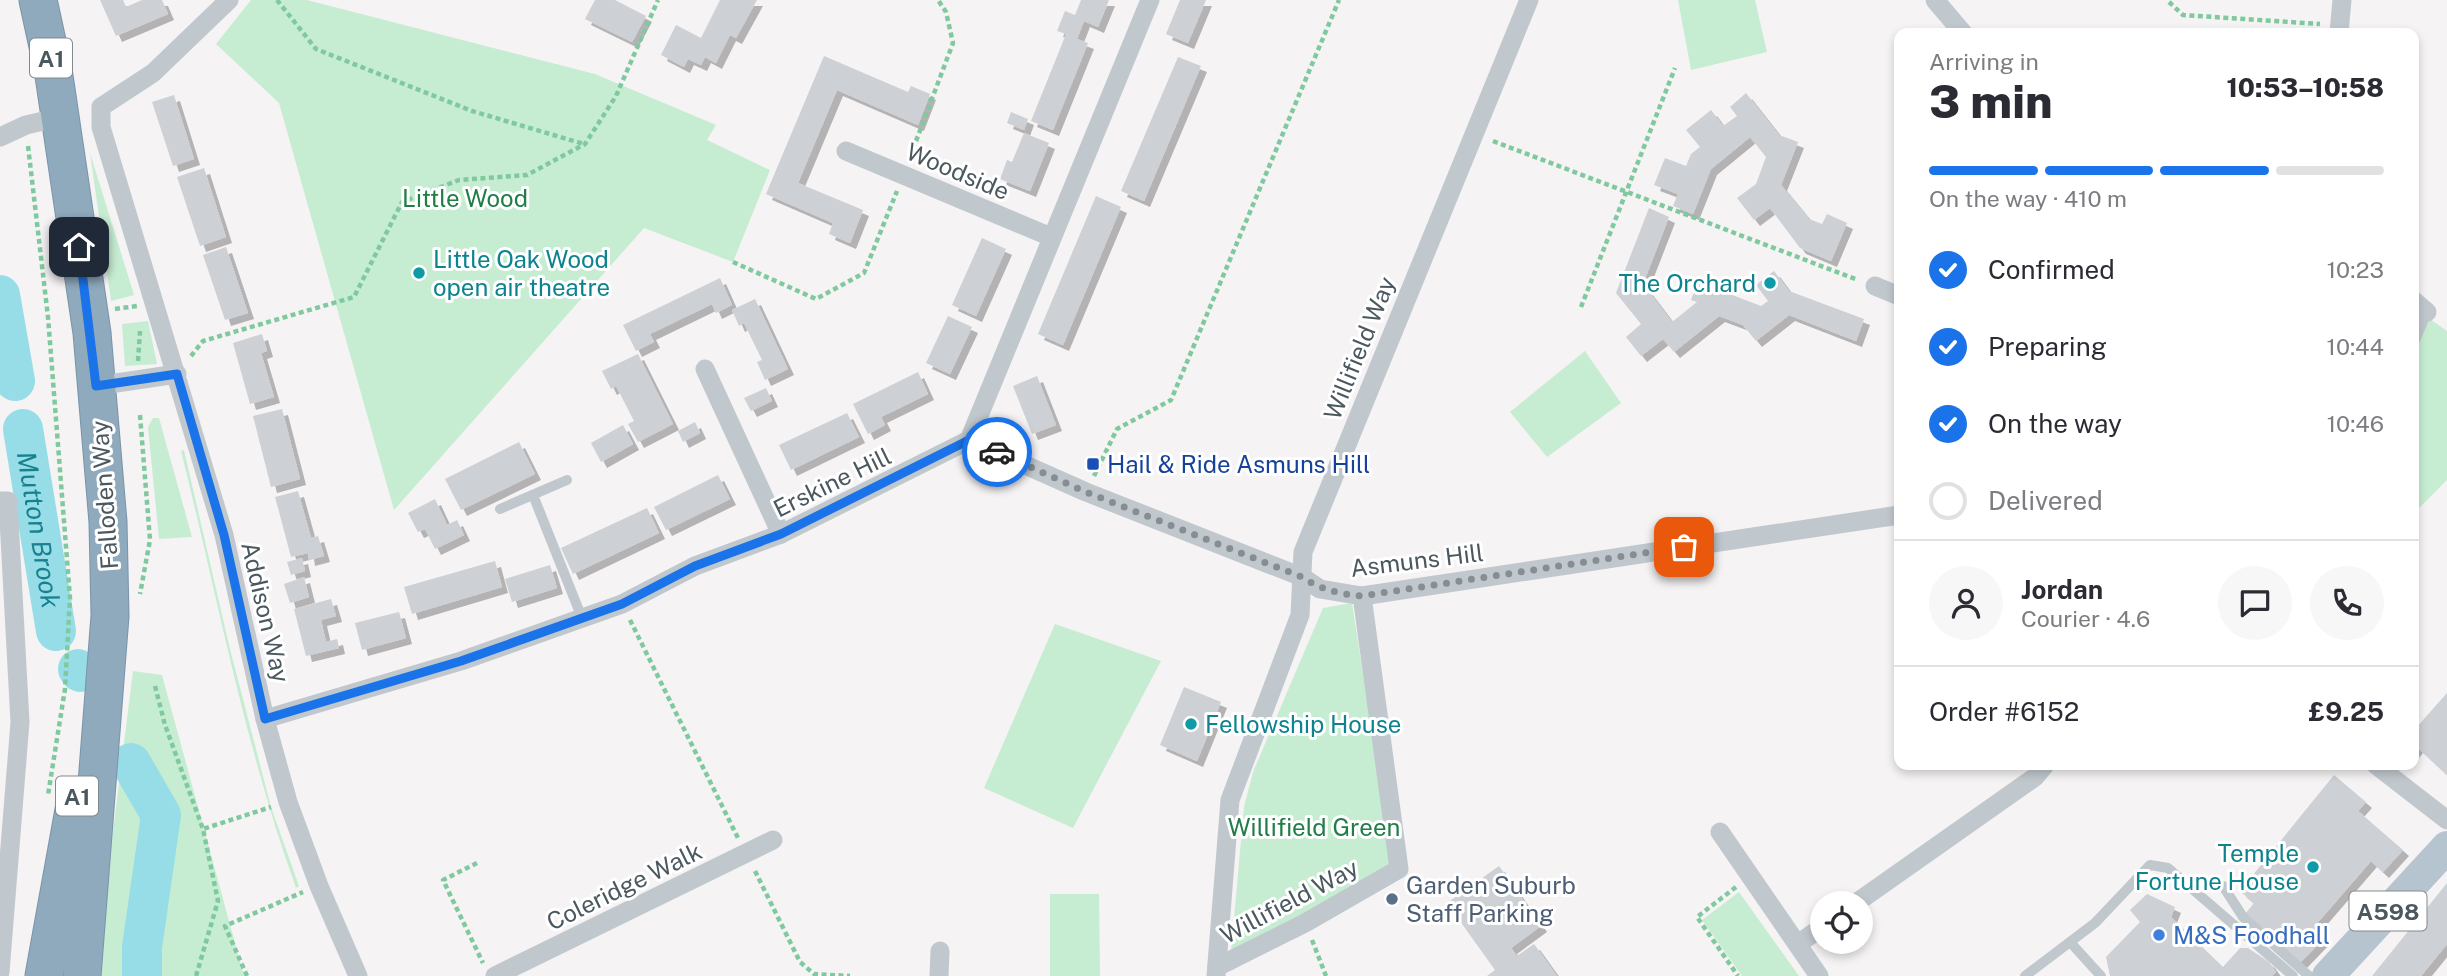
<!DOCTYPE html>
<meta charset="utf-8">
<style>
:root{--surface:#fff;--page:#f7f7f7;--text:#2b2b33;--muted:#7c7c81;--line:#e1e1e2;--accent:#1a73e8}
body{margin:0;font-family:"Public Sans",sans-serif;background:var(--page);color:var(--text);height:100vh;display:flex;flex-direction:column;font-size:26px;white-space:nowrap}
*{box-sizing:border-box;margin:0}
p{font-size:23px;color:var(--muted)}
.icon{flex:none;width:38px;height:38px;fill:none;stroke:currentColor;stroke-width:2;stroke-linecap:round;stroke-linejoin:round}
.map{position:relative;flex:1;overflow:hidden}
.sheet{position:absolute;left:1894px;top:28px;width:525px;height:742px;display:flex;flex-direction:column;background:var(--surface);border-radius:14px;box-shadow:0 4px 10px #0003}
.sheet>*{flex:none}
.buttons{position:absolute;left:1810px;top:891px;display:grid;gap:14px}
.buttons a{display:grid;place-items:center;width:63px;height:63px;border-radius:50%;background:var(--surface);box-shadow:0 4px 10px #0003;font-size:35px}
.pin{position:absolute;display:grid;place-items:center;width:60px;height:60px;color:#fff;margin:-30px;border-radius:14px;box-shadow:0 4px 10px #0006}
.courier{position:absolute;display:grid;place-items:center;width:70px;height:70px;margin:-35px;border:5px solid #1a73e8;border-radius:50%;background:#fff;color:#222;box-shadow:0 2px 9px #0007}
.headline em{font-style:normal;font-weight:800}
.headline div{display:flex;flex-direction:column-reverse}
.headline{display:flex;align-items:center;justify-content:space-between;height:119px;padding:0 35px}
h1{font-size:46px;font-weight:800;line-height:52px}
.bar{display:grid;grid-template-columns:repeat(4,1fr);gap:10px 7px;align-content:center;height:84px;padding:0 35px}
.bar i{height:9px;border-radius:5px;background:var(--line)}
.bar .current{background:var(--accent)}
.bar p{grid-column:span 4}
.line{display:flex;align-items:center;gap:18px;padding:0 35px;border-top:2px solid var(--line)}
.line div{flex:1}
.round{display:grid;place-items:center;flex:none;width:74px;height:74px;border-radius:37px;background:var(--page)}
ol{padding:0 35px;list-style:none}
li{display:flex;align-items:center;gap:21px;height:77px}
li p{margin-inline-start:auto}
li .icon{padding:7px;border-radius:50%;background:var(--accent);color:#fff;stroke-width:4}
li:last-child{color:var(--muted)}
li i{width:38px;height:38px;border:4px solid var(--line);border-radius:50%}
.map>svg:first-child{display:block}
.green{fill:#c6edd2}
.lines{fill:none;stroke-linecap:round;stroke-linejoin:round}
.river{stroke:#97dde7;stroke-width:40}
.building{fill:#cdd0d4;filter:url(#shadow)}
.highway-casing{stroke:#7a94a9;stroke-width:39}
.path{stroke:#80c99f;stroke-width:4.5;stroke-dasharray:5 3.5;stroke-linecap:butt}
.lane{stroke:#c0c8ce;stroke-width:10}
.street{stroke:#c0c8ce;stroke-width:19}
.primary{stroke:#b5c4ce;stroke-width:32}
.highway{stroke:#8fa9bd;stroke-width:37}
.done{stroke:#878e93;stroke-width:7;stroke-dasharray:0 12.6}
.route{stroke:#1a73e8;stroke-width:9}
.culture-dot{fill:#0f9aa8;stroke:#fff;stroke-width:2.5}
.transit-dot{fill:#1a4fb4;stroke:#fff;stroke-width:2.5}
.service-dot{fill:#5c6f8a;stroke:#fff;stroke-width:2.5}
.shop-dot{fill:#3f7fe0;stroke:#fff;stroke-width:2.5}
.labels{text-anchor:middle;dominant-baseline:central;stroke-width:6;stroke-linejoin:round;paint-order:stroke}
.shield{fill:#fff;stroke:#828a8f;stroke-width:2}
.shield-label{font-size:23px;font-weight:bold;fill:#4c585f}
.street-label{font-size:24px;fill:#4c585f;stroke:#fff}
.park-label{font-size:24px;fill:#1f7d46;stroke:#fff}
.culture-label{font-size:24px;fill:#0d838f;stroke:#fff;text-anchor:start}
.transit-label{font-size:24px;fill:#164399;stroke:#fff;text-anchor:start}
.service-label{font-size:24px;fill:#4e5e75;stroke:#fff;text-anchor:start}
.shop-label{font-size:24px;fill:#366cbe;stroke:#fff;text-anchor:start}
.water-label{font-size:26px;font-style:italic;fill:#178190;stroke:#fff}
</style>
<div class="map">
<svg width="2447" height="976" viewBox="0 0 2447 976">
<defs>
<filter id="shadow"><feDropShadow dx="6" dy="6" stdDeviation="0" flood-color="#0004"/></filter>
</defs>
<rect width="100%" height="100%" fill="#f5f3f3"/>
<g class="green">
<path d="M251,0H307L595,74L716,125L707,140L770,170L733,262L644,228L394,510L279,103L216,44Z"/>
<path d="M1678,0H1755L1767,52L1691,70Z"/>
<path d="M90,153L134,295L111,301Z"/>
<path d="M2413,307L2447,331V480L2413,514Z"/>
<path d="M148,321L157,364L125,366L122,324Z"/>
<path d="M1585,351L1621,403L1547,457L1510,412Z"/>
<path d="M153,418H159L192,537L159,539L148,427Z"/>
<path d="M184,450L229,645L271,807L299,886L296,888C244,743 218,599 181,451Z"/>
<path d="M1352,603L1393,866L1231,952L1244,807L1253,772L1323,608Z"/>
<path d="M1055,624L1161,661L1073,828L984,788Z"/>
<path d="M133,671L162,675L244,976H95Z"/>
<path d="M1739,892L1799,976H1742L1702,920Z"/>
<path d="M1050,894H1099L1100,976H1050Z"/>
</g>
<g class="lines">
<g class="river">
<path d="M0,295L15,381"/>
<path id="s1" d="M23,429L56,631"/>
<path d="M78,669L80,672"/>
<path d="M131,763L161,815L142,947V976"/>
</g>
</g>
<g class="building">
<path d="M100,0H123L126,7L142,0H162L168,14L116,36Z"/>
<path d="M595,0H615L646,16L632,42L585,19Z"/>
<path d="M720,0H757L736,38L730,35L716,63L705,57L701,65L688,59L684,67L661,55L676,25L701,38Z"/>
<path d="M1081,0H1109L1098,27L1084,21L1077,39L1088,43L1053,130L1031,121L1066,34L1057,31L1065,11L1075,15Z"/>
<path d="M1180,0H1206L1188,43L1166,34Z"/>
<path d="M824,56L908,92L911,86L930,94L918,125L837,90L798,183L863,210L850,243L829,234L833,223L766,194Z"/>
<path d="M1178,57L1201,66L1144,201L1121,191Z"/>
<path d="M1746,93L1779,135L1798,142L1781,185L1809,219L1822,224L1827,214L1847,223L1831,261L1800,248L1770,208L1754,220L1737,198L1756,184L1766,157L1750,137L1711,169L1693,214L1673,206L1678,194L1654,185L1665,158L1686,166L1691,154L1700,147L1686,130L1711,110L1723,126L1737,116L1730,107Z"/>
<path d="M174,95L194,159L173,166L152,102Z"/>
<path d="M1011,112L1028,119L1024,130L1007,123Z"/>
<path d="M1024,133L1049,143L1030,191L1000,179L1007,160L1012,162Z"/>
<path d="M204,168L226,237L200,246L177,177Z"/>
<path d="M1096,196L1121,207L1063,345L1038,334Z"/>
<path d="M1649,208L1669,217L1643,284L1672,322L1697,302L1691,300L1698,282L1761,306L1768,301L1756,285L1774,271L1789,291L1864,319L1856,341L1789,315L1756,341L1743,325L1719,316L1674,352L1663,339L1641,356L1626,337L1641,324L1616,293Z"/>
<path d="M982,238L1006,249L976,316L952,305Z"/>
<path d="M226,247L248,313L225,320L203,255Z"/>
<path d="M720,278L732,305L716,313L712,304L650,334L654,342L636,351L623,325Z"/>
<path d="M755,299L788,369L765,380L757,362L762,360L744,323L739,326L732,310Z"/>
<path d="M948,316L972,327L950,374L926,363Z"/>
<path d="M262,334L267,351L261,353L274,397L250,404L233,343Z"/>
<path d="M638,354L673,424L638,442L628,424L634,421L616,386L611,389L602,371Z"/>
<path d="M918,372L928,394L881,417L885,425L868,434L853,404Z"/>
<path d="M1037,376L1056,425L1032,434L1013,386Z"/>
<path d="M766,388L772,401L751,411L744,398Z"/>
<path d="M282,409L300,479L271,487L253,416Z"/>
<path d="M847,413L859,437L791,470L779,445Z"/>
<path d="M695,422L700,433L683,442L678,431Z"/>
<path d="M623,425L633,444L601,462L591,443Z"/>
<path d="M519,442L535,474L461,510L445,479Z"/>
<path d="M718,475L730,499L666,530L654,507Z"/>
<path d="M298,491L311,538L318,536L324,556L309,560L308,553L291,557L275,497Z"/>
<path d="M435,499L447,525L457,520L464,535L435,549L425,529L418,532L408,513Z"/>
<path d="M647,508L659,533L573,574L561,548Z"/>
<path d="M302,558L305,571L291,575L287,562Z"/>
<path d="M495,561L502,587L412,614L404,587Z"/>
<path d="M550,565L557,588L512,602L505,579Z"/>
<path d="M304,577L309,597L290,603L284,584Z"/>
<path d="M331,599L336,616L321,620L326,642L337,639L339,648L306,656L294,609Z"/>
<path d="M399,612L406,638L362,650L355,623Z"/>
<path d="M1184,687L1221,702L1197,761L1160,745Z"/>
<path d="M2447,693V775L2417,747L2413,752V725L2416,728Z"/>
<path d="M2334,775L2366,802L2358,811L2403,850L2383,872L2371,861L2313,928L2324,938L2301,962L2245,914L2254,903L2240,891Z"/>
<path d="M1499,866L1541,926L1511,948L1517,956L1534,944L1557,976H1487L1495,970L1447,903Z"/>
<path d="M2447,883V944L2421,976H2372Z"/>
<path d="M2147,894L2175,907L2171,917L2223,967L2240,948H2248L2269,962L2276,972L2272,976H2110L2106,957L2140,922L2130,910Z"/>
</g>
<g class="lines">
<g class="highway-casing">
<g id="highway">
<path d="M38,0L53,69L92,333L108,522L110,616L82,976"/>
<path d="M44,976L74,810"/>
</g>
</g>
<g class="path">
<path d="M277,0L316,49L472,111L584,144"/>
<path d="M2169,2L2183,15L2320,24"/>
<path d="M1493,141L1858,280"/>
<path d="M28,146L48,317L70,598L65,689L48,795"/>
<path d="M910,157L953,43L946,12L938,0"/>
<path d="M733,262L816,299L864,273L897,191"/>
<path d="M1581,307L1675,68"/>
<path d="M115,309L137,306"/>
<path d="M191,356L203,341L354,297L402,202L459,180L527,175L585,144L616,96L658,0"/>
<path d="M138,361L140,331"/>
<path d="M140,415L150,540L140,594"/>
<path d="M1094,476L1117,429L1171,400L1339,0"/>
<path d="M630,620L738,838"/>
<path d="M155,686L165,725L203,829"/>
<path d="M477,863L443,880L483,963"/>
<path d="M755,871L800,962L814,974L850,976"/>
<path d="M1736,887L1697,917L1738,976"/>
<path d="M1312,940L1326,976"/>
<path d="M196,976L218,901L203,829L271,807"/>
<path d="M247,976L225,926L303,892"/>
</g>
<g class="lane">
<path d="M2413,345L2427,312"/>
<path d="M533,495L582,618"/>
<path d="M500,509L567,480"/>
<path d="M2223,886L2243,917L2309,976"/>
<path d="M2070,942L2101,976"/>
<path d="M2025,976L2095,923L2150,865L2168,868L2293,976"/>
</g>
<g class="street">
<path d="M229,0L153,73L101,107V127L224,535L265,719L288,802L319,886L358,976"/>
<path d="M1935,0L1963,33"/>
<path d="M2339,33L2342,0"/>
<path d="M0,137L26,125L61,117"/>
<path d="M846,151L1051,237"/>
<path d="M1875,286L1899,296"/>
<path d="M2413,300L2427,312"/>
<path d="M705,369L781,534"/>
<path d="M96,386L177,374"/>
<path d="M969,440L1086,492L1302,577L1320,589L1362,596L1899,515"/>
<path d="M0,501H8L20,722L0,972"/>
<path d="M265,719L461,661L622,604L695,566L781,534L969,440L1150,0"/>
<path d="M2376,765L2447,820"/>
<path d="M1720,832L1819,976"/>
<path d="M1856,903L2035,777L2045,765"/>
<path d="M1798,944L1822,927"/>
<path d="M1217,967L1305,923L1399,869L1362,596"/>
<path d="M495,976L773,840"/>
<path d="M939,976L940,951"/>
<path d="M1216,976L1230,800L1300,615L1303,552L1529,0"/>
</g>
<path class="primary" d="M2328,976L2447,847"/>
<use href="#highway" class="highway"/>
</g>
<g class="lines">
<path class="done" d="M997,452L1086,492L1302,577C1322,590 1339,594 1362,596L1684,547"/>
<path class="route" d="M79,247L96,386L177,374L224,535L265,719L461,661L622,604L695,566L781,534L969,440L997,452"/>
</g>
<g class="culture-dot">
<circle cx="419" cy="273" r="7"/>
<circle cx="1770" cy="283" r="7"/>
<circle cx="1191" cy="724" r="7"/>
<circle cx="2313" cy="867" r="7"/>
</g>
<rect class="transit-dot" x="1086" y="457" width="14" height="14" rx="3.5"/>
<circle class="service-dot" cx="1392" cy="899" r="7"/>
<circle class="shop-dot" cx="2159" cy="935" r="7"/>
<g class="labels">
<g class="shield">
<rect x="30" y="38.5" width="42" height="39" rx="5"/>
<rect x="56" y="776.5" width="42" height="39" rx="5"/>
<rect x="2349.5" y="891.5" width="77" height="39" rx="5"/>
</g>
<g class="shield-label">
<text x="51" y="58">A1</text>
<text x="77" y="796">A1</text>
<text x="2388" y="911">A598</text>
</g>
<g class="street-label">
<text transform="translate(958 171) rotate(23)">Woodside</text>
<text transform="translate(1359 348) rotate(-68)">Willifield Way</text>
<text transform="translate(832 482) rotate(-26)">Erskine Hill</text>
<text transform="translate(104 495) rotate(-94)">Falloden Way</text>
<text transform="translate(1417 560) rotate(-7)">Asmuns Hill</text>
<text transform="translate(266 612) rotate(77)">Addison Way</text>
<text transform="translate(624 886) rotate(-26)">Coleridge Walk</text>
<text transform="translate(1289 901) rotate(-28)">Willifield Way</text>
</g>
<g class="park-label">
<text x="465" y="198">Little Wood</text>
<text x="1314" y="827">Willifield Green</text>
</g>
<g class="culture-label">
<text x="433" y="259">Little Oak Wood<tspan x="433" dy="28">open air theatre</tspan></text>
<text x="1756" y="283" text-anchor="end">The Orchard</text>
<text x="1205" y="724">Fellowship House</text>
<text x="2299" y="853" text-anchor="end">Temple<tspan x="2299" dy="28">Fortune House</tspan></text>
</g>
<g class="transit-label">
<text x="1107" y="464">Hail &amp; Ride Asmuns Hill</text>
</g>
<g class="service-label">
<text x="1406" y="885">Garden Suburb<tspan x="1406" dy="28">Staff Parking</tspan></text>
</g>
<g class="shop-label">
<text x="2173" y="935">M&amp;S Foodhall</text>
</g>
<g class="water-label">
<text stroke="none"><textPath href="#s1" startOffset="102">Mutton Brook</textPath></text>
</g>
</g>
</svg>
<div class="buttons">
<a><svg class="icon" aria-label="locate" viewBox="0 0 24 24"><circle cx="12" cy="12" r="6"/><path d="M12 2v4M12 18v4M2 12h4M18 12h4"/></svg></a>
</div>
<div class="pin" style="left:1684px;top:547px;background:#ea580c"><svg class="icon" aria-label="bag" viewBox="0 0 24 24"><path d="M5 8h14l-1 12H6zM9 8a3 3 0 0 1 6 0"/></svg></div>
<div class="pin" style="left:79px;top:247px;background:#1f2937"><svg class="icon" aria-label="home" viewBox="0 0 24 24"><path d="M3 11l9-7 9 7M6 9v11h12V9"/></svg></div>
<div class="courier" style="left:997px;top:452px"><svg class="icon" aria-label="car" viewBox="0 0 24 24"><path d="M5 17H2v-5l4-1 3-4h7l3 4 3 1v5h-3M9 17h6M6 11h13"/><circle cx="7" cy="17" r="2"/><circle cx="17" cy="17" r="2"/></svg></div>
<section class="sheet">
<div class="headline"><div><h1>3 min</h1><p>Arriving in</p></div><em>10:53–10:58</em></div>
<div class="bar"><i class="current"></i><i class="current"></i><i class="current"></i><i></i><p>On the way · 410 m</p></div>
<ol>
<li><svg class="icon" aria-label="check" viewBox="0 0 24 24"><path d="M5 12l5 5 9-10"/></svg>Confirmed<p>10:23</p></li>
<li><svg class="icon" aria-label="check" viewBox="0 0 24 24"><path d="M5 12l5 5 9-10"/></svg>Preparing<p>10:44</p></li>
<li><svg class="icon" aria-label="check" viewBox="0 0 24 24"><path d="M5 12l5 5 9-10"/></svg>On the way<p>10:46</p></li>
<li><i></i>Delivered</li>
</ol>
<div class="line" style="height:126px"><a class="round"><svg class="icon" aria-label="person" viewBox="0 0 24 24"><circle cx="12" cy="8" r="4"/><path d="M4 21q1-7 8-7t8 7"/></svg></a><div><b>Jordan</b><p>Courier · 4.6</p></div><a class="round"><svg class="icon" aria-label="chat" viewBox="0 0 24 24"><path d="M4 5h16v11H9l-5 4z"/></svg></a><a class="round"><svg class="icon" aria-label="phone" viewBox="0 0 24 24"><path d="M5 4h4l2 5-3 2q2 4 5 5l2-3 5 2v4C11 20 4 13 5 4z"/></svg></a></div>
<div class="line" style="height:91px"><div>Order #6152</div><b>£9.25</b></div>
</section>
</div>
